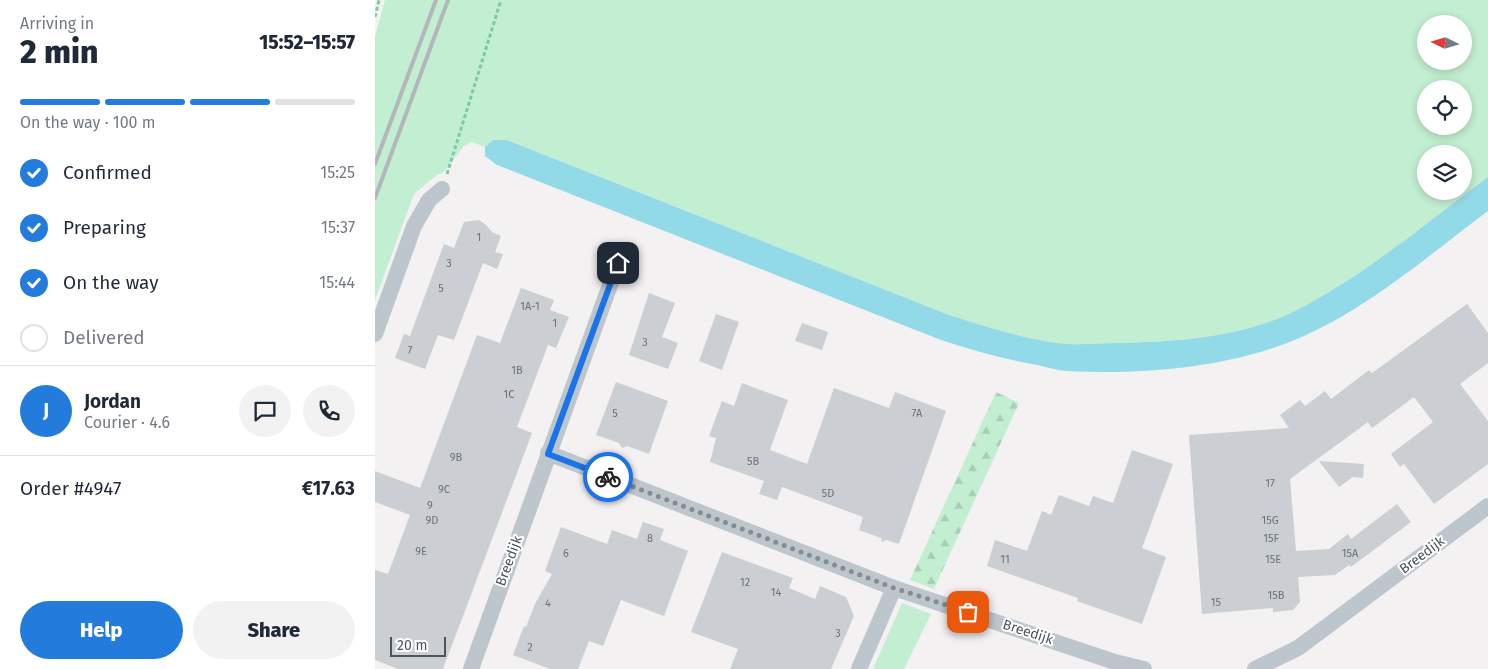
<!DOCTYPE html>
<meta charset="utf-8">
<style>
:root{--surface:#fff;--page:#f2f2f3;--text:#1f2937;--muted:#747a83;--line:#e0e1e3;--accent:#237bdb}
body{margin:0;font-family:"Fira Sans",sans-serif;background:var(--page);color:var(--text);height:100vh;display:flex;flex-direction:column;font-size:19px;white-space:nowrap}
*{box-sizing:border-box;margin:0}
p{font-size:16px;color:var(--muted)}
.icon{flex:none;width:28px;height:28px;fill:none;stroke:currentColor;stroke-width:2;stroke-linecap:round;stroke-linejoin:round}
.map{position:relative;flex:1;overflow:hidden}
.panel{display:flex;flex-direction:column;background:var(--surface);width:375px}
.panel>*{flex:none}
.needle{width:32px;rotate:275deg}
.fabs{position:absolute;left:1042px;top:15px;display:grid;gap:10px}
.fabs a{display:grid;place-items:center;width:55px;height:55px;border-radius:50%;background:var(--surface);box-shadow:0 2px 8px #0003;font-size:25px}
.scale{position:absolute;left:15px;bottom:12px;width:56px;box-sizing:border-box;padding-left:5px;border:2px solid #4a555d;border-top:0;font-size:14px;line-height:18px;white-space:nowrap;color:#4a555d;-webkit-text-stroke:4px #fff;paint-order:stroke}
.pin{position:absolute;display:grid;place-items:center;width:42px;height:42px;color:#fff;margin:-21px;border-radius:10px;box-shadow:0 2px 8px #0006}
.courier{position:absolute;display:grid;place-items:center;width:50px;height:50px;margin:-25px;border:4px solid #1a73e8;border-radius:50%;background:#fff;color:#222;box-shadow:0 1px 6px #0007}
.head em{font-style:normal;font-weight:800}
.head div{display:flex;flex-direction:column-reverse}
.head{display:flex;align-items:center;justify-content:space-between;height:85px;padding:0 20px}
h1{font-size:32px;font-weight:800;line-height:38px}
.bar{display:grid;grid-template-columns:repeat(4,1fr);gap:8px 5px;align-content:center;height:60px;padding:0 20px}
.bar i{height:6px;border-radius:4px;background:var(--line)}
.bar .active{background:var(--accent)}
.bar p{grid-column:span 4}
.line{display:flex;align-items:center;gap:12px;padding:0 20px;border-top:1px solid var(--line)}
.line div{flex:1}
.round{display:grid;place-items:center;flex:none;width:52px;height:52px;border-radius:26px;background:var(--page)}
ol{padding:0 20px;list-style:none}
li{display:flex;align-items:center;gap:15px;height:55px}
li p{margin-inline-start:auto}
li .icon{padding:5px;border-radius:50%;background:var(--accent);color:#fff;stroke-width:4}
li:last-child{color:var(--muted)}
li i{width:28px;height:28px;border:2px solid var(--line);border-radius:50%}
.primary-button{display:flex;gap:10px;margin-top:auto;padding:10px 20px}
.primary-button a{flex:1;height:58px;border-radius:30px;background:var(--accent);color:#fff;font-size:20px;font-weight:800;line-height:58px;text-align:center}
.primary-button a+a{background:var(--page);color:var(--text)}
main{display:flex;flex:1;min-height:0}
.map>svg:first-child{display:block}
.green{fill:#c2eed1;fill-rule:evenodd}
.forest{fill:url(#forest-firs)}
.water{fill:#92dae8}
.building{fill:#cbced3}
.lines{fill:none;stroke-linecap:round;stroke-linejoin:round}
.path{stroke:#7ccaa1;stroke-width:3;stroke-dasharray:4 2.5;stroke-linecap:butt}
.minor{stroke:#bdc6cd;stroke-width:16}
.rail{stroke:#b3b6bb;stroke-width:4}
.done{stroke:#858c91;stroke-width:5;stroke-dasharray:0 9}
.route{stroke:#1a73e8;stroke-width:6}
.labels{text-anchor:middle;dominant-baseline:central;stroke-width:4;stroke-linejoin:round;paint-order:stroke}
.number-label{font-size:11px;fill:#6a737a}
.street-label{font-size:14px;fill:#4a555d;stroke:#fff}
</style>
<main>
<section class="panel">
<div class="head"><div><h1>2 min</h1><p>Arriving in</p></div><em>15:52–15:57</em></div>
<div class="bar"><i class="active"></i><i class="active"></i><i class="active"></i><i></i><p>On the way · 100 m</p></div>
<ol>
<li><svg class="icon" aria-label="check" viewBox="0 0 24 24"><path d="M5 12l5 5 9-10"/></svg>Confirmed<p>15:25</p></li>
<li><svg class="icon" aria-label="check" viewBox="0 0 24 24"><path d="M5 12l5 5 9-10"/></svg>Preparing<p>15:37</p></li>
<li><svg class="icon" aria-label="check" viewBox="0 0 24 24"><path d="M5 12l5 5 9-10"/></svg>On the way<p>15:44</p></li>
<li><i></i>Delivered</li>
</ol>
<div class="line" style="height:90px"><b class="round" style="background:var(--accent);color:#fff">J</b><div><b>Jordan</b><p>Courier · 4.6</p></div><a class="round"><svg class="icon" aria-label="chat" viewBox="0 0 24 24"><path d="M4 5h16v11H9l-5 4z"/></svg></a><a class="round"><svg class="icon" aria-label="phone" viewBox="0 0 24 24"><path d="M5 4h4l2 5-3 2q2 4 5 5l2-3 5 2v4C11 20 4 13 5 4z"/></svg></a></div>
<div class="line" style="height:65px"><div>Order #4947</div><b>€17.63</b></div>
<div class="primary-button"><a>Help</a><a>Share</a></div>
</section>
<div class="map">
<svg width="1113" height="669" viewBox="0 0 1113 669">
<defs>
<pattern id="forest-firs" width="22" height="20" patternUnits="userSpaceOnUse" patternTransform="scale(1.25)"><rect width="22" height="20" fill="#c2eed1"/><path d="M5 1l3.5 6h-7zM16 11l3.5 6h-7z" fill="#a8ceb6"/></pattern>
</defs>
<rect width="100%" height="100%" fill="#f3f1f1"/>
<g class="green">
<path d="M10,0H1113V177C1050,224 990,275 920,311C865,338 801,342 742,343C725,343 709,345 692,344C655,341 610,326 574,315L132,140H118L110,147L97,142L89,146L67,174H63L39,194L0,300V36ZM1051,24H1089V61H1051ZM1051,89H1089V126H1051ZM1051,154H1089V191H1051Z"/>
<path d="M527,603L556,614L529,669H498Z"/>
</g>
<path class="forest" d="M621,392L644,403L559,589L535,580Z"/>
<path class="water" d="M118,140H132L574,315C610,326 655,341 692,344C709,345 725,343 742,343C801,342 865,338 920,311C990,275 1050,224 1113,177V211C1054,255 996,306 929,336C857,368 768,375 691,371C680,370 668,366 657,364C626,358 596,350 566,340L122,165L110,156V147Z"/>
<g class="building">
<path d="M104,220L111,225L117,232L126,236L120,252L128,254L122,269L108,263L79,340L63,335L50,369L20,358L29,334L35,336L69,244L79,248L89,222Z"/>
<path d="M146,288L179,300L175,310L194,317L181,348L173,345L142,427L157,433L68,669H23L0,660V570L13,574L35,515L0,502V471L45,488L102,335L125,343Z"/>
<path d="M274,293L300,303L287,337L303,343L293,369L254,355Z"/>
<path d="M1092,304L1113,333V363L1085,384L1113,421V464L1059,504L1029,464L1025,467L1016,454L1058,422L1039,397L997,428L993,422L915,479L921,551L954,549L973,534L976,539L1022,504L1036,522L976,567L974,565L960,575L923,577L925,602L918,610L898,612V608L827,614L814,435L914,428L905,415L925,400L930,406L950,391L956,399L994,370L997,373Z"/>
<path d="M341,314L364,322L347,370L324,361Z"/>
<path d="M427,323L453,332L447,350L420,341Z"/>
<path d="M241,382L293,401L274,454L252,446L247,448L244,443L221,435Z"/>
<path d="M367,383L413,400L395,450L432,464L459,388L514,408L520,392L571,411L524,544L511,540L507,542L506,538L484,530L488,517L407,487L402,500L384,494L389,481L335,462L341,438L334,436L347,401L359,406Z"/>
<path d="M757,450L798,464L767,548L791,557L767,624L702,601L703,598L612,566L620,540L652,551L667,511L676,515L684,495L714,506L718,496L738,503Z"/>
<path d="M944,461L989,464L988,478L978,477L964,487Z"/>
<path d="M268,522L289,529L285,540L313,551L289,616L246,600L228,646L214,641L203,669H175L138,655L149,626L151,627L160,604L177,574L170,571L186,527L232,544L237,530L262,539Z"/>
<path d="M347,552L418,578L414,588L440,599L445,586L471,597L479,616L456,669H355L363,649L316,632Z"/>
</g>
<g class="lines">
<g class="path">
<path d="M0,17L4,0"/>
<path d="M72,174L126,0"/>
</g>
<g class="minor">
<path d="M0,334L39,226L54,200L67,189"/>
<path d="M173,453L519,588L740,662L769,669"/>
<path d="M96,669L243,263"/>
<path d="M484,669L519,588"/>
<path d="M880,669L923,648L1113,506"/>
</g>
<g class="rail">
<path d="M0,164L61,0"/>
<path d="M0,198L73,0"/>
</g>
</g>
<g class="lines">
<path class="done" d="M233,477L519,588L593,612"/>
<path class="route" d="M233,477L173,454L243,263"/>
</g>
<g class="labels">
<g class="number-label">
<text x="104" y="237">1</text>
<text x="74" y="263">3</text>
<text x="66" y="288">5</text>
<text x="155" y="306">1A-1</text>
<text x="180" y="323">1</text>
<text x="270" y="342">3</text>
<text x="35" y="350">7</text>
<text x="142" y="370">1B</text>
<text x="134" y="394">1C</text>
<text x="240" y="413">5</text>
<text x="542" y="413">7A</text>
<text x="81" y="457">9B</text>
<text x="378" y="461">5B</text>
<text x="895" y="483">17</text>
<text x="69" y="489">9C</text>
<text x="453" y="493">5D</text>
<text x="55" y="505">9</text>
<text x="57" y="520">9D</text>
<text x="895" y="520">15G</text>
<text x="275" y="538">8</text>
<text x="896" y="538">15F</text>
<text x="46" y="551">9E</text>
<text x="191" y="553">6</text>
<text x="975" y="553">15A</text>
<text x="630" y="559">11</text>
<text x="898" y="559">15E</text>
<text x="370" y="582">12</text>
<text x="401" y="592">14</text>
<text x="901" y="595">15B</text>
<text x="841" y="602">15</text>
<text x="173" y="603">4</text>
<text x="463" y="633">3</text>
<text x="155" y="647">2</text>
</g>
<g class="street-label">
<text transform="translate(1047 555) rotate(-37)">Breedijk</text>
<text transform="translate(134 561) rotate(-70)">Breedijk</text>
<text transform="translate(653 632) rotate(18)">Breedijk</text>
</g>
</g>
</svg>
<div class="fabs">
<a><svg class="needle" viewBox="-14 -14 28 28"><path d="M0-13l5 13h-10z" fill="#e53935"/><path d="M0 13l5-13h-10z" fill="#747a83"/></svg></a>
<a><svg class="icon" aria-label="locate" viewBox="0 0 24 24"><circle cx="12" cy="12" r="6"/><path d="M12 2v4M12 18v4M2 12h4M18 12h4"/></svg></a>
<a><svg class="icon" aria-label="layers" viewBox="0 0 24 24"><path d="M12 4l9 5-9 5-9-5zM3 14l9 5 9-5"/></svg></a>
</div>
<div class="scale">20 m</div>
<div class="pin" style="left:593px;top:612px;background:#ea580c"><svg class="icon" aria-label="bag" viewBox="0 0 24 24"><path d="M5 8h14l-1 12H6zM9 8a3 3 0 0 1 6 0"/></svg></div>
<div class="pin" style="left:243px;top:263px;background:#1f2937"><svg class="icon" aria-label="home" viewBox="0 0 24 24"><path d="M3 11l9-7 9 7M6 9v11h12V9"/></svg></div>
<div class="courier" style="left:233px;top:477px"><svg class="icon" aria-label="bike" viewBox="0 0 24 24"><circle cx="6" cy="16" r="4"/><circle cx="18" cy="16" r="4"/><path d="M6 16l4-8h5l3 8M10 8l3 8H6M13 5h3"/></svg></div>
</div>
</main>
